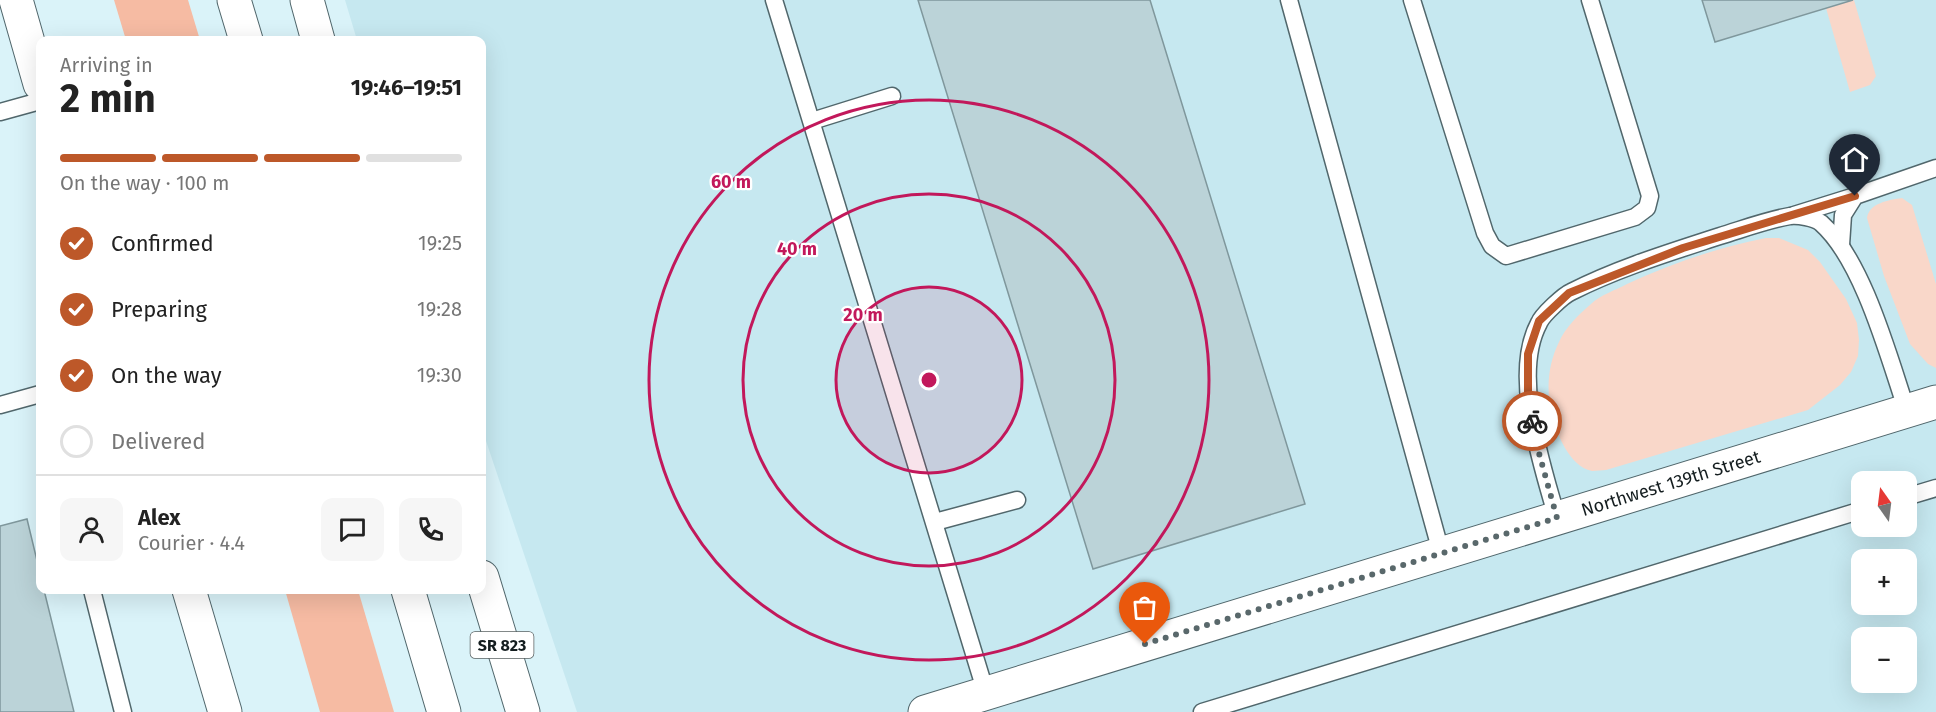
<!DOCTYPE html>
<meta charset="utf-8">
<style>
:root{--surface:#fff;--page:#f6f6f6;--text:#222;--muted:#767676;--line:#e0e0e0;--accent:#bd5829}
body{margin:0;font-family:"Fira Sans",sans-serif;background:var(--page);color:var(--text);height:100vh;display:flex;flex-direction:column;font-size:22px;white-space:nowrap}
*{box-sizing:border-box;margin:0}
p{font-size:20px;color:var(--muted)}
.icon{flex:none;width:33px;height:33px;fill:none;stroke:currentColor;stroke-width:2;stroke-linecap:round;stroke-linejoin:round}
.map{position:relative;flex:1;overflow:hidden}
.panel{position:absolute;left:36px;top:36px;width:450px;height:558px;display:flex;flex-direction:column;background:var(--surface);border-radius:12px;box-shadow:0 6px 24px #0002}
.panel>*{flex:none}
.needle{width:39px;rotate:346deg}
.fabs{position:absolute;left:1851px;top:471px;display:grid;gap:12px}
.fabs a{display:grid;place-items:center;width:66px;height:66px;border-radius:12px;background:var(--surface);box-shadow:0 6px 24px #0002;font-size:30px}
.pin{position:absolute;display:grid;place-items:center;width:51px;height:51px;color:#fff;margin:-62px -26px;border-radius:50% 50% 50% 0;rotate:-45deg;box-shadow:0 0 6px #0007}
.pin .icon{rotate:45deg}
.courier{position:absolute;display:grid;place-items:center;width:60px;height:60px;margin:-30px;border:4px solid #bd5829;border-radius:50%;background:#fff;color:#222;box-shadow:0 2px 8px #0007}
.headline em{font-style:normal;font-weight:700}
.headline div{display:flex;flex-direction:column-reverse}
.headline{display:flex;align-items:center;justify-content:space-between;height:102px;padding:0 24px}
h1{font-size:39px;font-weight:700;line-height:45px}
.bar{display:grid;grid-template-columns:repeat(4,1fr);gap:9px 6px;align-content:center;height:72px;padding:0 24px}
.bar i{height:8px;border-radius:4px;background:var(--line)}
.bar .active{background:var(--accent)}
.bar p{grid-column:span 4}
.line{display:flex;align-items:center;gap:15px;padding:0 24px;border-top:2px solid var(--line)}
.line div{flex:1}
.round{display:grid;place-items:center;flex:none;width:63px;height:63px;border-radius:12px;background:var(--page)}
ol{padding:0 24px;list-style:none}
li{display:flex;align-items:center;gap:18px;height:66px}
li p{margin-inline-start:auto}
li .icon{padding:6px;border-radius:50%;background:var(--accent);color:#fff;stroke-width:4}
li:last-child{color:var(--muted)}
li i{width:33px;height:33px;border:3px solid var(--line);border-radius:50%}
.map>svg:first-child{display:block}
.built{fill:#c6e8f0;fill-rule:evenodd}
.green{fill:#f9d7c9}
.water{fill:#f6bba3}
.building{fill:#bbd3d8;stroke:#7f979c;stroke-width:1.5}
.lines{fill:none;stroke-linecap:round;stroke-linejoin:round}
.lane-casing{stroke:#51676c;stroke-width:19}
.street-casing{stroke:#51676c;stroke-width:35}
.primary-casing{stroke:#51676c;stroke-width:35}
.lane{stroke:#fff;stroke-width:16}
.street{stroke:#fff;stroke-width:33}
.primary{stroke:#fff;stroke-width:33}
.done{stroke:#59686b;stroke-width:6;stroke-dasharray:0 10.8}
.route{stroke:#bd5829;stroke-width:8}
.ring{fill:none;stroke:#c2185b;stroke-width:3}
.labels{text-anchor:middle;dominant-baseline:central;stroke-width:4.5;stroke-linejoin:round;paint-order:stroke}
.shield{fill:#fff;stroke:#5a6162;stroke-width:1.5}
.shield-label{font-size:16px;font-weight:bold;fill:#141d1f}
.street-label{font-size:18px;fill:#141d1f;stroke:#fff}
.centre{fill:#c2185b;stroke:#fff;stroke-width:3}
.ring-label{font-size:18px;text-anchor:middle;font-weight:bold;fill:#c2185b;stroke:#fff;stroke-width:4.5;stroke-linejoin:round;paint-order:stroke}
</style>
<div class="map">
<svg width="1936" height="712" viewBox="0 0 1936 712">
<rect width="100%" height="100%" fill="#daf3f9"/>
<path class="built" d="M345,0H1936V712H577L482,429V40H357ZM1862,482H1906V526H1862ZM1862,560H1906V604H1862ZM1862,638H1906V682H1862Z"/>
<g class="green">
<path d="M1854,0L1876,76L1870,85L1850,92L1826,8Z"/>
<path d="M1902,198L1912,205L1936,284V368L1928,364L1910,344L1884,276L1867,218C1869,203 1889,200 1902,198Z"/>
<path d="M1766,238H1779L1808,250L1820,262L1846,299L1857,323L1859,340L1858,356L1851,372L1840,385L1808,410L1606,470C1602,470 1597,471 1592,471C1580,469 1571,458 1565,448C1547,417 1542,376 1559,342C1565,328 1579,314 1591,304C1600,295 1616,290 1627,284C1672,263 1717,248 1766,238Z"/>
</g>
<g class="water">
<path d="M114,0H188L200,40H126Z"/>
<path d="M285,590H358L394,712H320Z"/>
</g>
<g class="building">
<path d="M918,0H1150L1305,504L1093,569Z"/>
<path d="M1702,0H1853L1715,42Z"/>
<path d="M27,519L40,573V590H44L74,712H0V526Z"/>
</g>
<g class="lines">
<g class="lane-casing">
<g id="lane">
<path d="M774,0L986,693"/>
<path d="M1289,0L1441,552"/>
<path d="M1412,0L1485,233L1492,246L1506,256L1635,217L1647,208L1650,196L1590,0"/>
<path d="M0,112L40,101"/>
<path d="M812,121L892,96"/>
<path d="M1794,215L1855,196"/>
<path d="M1841,245L1843,215L1855,196L1936,168"/>
<path d="M0,405L40,394"/>
<path d="M1906,497L1936,488"/>
<path d="M1557,518C1542,464 1511,375 1539,323C1542,315 1564,295 1571,292C1618,268 1671,252 1720,236C1743,229 1767,220 1790,216C1798,215 1815,218 1821,223C1863,260 1889,358 1907,411"/>
<path d="M935,522L1017,500"/>
<path d="M92,590L123,712"/>
<path d="M1202,712L1862,510"/>
</g>
</g>
<g class="street-casing">
<g id="street">
<path d="M16,0L40,84"/>
<path d="M189,590L225,712"/>
<path id="s1" d="M925,712L1936,402"/>
</g>
</g>
<g class="primary-casing">
<g id="primary">
<path d="M234,0L246,40"/>
<path d="M307,0L318,40"/>
<path d="M482,577L523,712"/>
<path d="M408,590L444,712"/>
</g>
</g>
<use href="#lane" class="lane"/>
<use href="#street" class="street"/>
<use href="#primary" class="primary"/>
</g>
<g class="lines">
<path class="done" d="M1145,644L1557,518L1537,446L1532,421"/>
<path class="route" d="M1532,421L1528,395V354L1539,321L1569,293L1683,248L1855,196"/>
</g>
<circle cx="929" cy="380" r="93" fill="#c2185b" fill-opacity=".12"/>
<g class="ring">
<circle cx="929" cy="380" r="93"/>
<circle cx="929" cy="380" r="186"/>
<circle cx="929" cy="380" r="280"/>
</g>
<g class="labels">
<rect class="shield" x="470.5" y="632" width="63" height="26" rx="4.5"/>
<g class="shield-label">
<text x="502" y="645">SR 823</text>
</g>
<g class="street-label">
<text stroke="none"><textPath href="#s1" startOffset="780">Northwest 139th Street</textPath></text>
</g>
</g>
<circle cx="929" cy="380" r="9" class="centre"/>
<g class="ring-label">
<text x="731" y="188">60 m</text>
<text x="797" y="255">40 m</text>
<text x="863" y="321">20 m</text>
</g>
</svg>
<div class="fabs">
<a><svg class="needle" viewBox="-14 -14 28 28"><path d="M0-13l5 13h-10z" fill="#e53935"/><path d="M0 13l5-13h-10z" fill="#767676"/></svg></a>
<a>+</a>
<a>−</a>
</div>
<div class="pin" style="left:1145px;top:644px;background:#ea580c"><svg class="icon" aria-label="bag" viewBox="0 0 24 24"><path d="M5 8h14l-1 12H6zM9 8a3 3 0 0 1 6 0"/></svg></div>
<div class="pin" style="left:1855px;top:196px;background:#1f2937"><svg class="icon" aria-label="home" viewBox="0 0 24 24"><path d="M3 11l9-7 9 7M6 9v11h12V9"/></svg></div>
<div class="courier" style="left:1532px;top:421px"><svg class="icon" aria-label="bike" viewBox="0 0 24 24"><circle cx="6" cy="16" r="4"/><circle cx="18" cy="16" r="4"/><path d="M6 16l4-8h5l3 8M10 8l3 8H6M13 5h3"/></svg></div>
<section class="panel">
<div class="headline"><div><h1>2 min</h1><p>Arriving in</p></div><em>19:46–19:51</em></div>
<div class="bar"><i class="active"></i><i class="active"></i><i class="active"></i><i></i><p>On the way · 100 m</p></div>
<ol>
<li><svg class="icon" aria-label="check" viewBox="0 0 24 24"><path d="M5 12l5 5 9-10"/></svg>Confirmed<p>19:25</p></li>
<li><svg class="icon" aria-label="check" viewBox="0 0 24 24"><path d="M5 12l5 5 9-10"/></svg>Preparing<p>19:28</p></li>
<li><svg class="icon" aria-label="check" viewBox="0 0 24 24"><path d="M5 12l5 5 9-10"/></svg>On the way<p>19:30</p></li>
<li><i></i>Delivered</li>
</ol>
<div class="line" style="height:108px"><a class="round"><svg class="icon" aria-label="person" viewBox="0 0 24 24"><circle cx="12" cy="8" r="4"/><path d="M4 21q1-7 8-7t8 7"/></svg></a><div><b>Alex</b><p>Courier · 4.4</p></div><a class="round"><svg class="icon" aria-label="chat" viewBox="0 0 24 24"><path d="M4 5h16v11H9l-5 4z"/></svg></a><a class="round"><svg class="icon" aria-label="phone" viewBox="0 0 24 24"><path d="M5 4h4l2 5-3 2q2 4 5 5l2-3 5 2v4C11 20 4 13 5 4z"/></svg></a></div>
</section>
</div>
